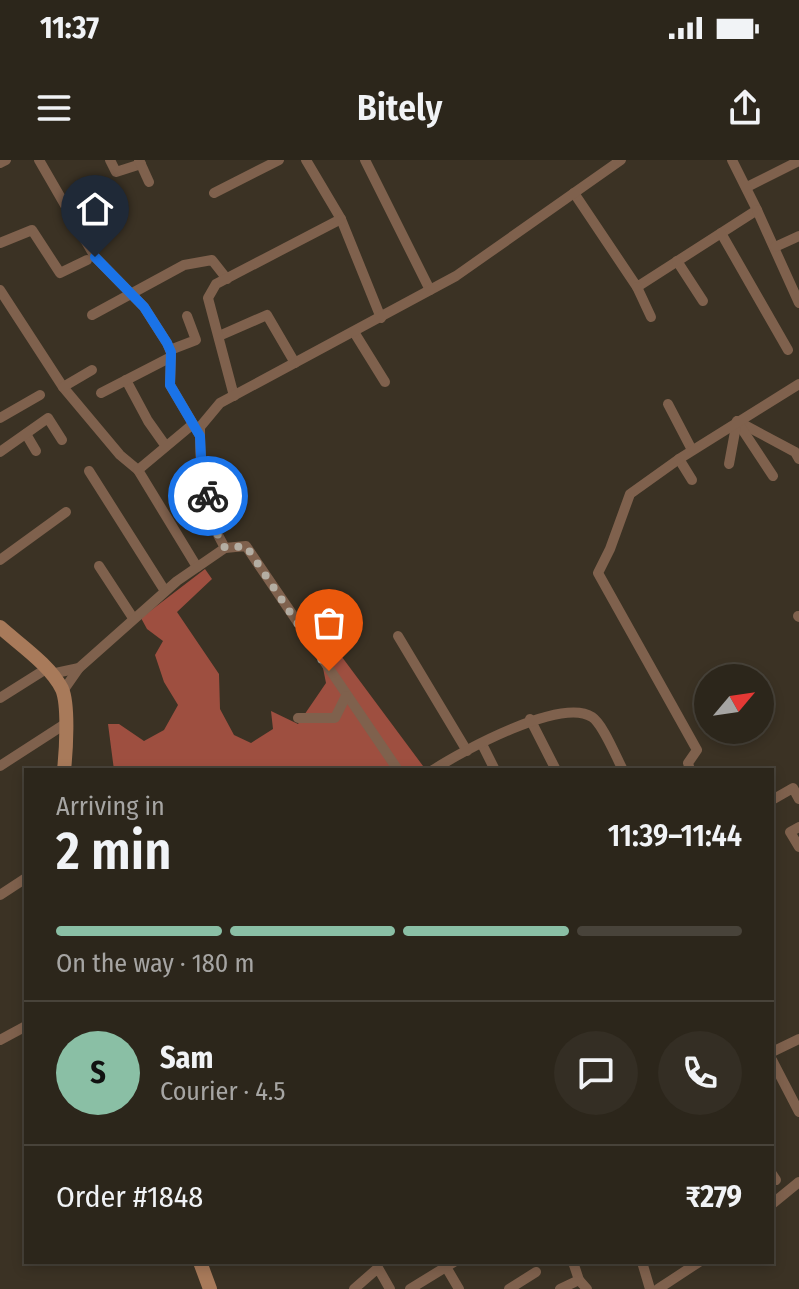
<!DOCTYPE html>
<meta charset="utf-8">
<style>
:root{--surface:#2c261b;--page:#342e24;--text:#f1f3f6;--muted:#a6a5a3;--line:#48433a;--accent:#8abfa5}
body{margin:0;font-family:"Fira Sans Condensed",sans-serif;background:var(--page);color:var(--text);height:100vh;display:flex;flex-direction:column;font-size:30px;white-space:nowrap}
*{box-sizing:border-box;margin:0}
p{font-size:26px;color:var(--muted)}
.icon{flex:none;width:44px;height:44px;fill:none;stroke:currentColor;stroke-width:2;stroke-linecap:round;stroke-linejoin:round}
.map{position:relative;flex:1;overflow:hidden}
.side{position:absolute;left:24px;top:608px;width:750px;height:496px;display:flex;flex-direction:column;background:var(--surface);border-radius:0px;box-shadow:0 4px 12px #0003,0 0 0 2px var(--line)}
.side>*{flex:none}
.needle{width:52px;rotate:61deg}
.fabs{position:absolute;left:694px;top:504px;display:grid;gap:16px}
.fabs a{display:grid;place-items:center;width:80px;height:80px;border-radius:50%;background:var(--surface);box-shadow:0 4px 12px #0003,0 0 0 2px var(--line);font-size:40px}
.pin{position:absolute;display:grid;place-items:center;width:68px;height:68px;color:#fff;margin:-82px -34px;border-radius:50% 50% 50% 0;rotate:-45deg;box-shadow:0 0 8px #0007}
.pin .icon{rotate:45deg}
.courier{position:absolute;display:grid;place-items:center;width:80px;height:80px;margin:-40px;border:6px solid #1a73e8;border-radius:50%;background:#fff;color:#222;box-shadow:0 2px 10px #0007}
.overview em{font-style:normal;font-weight:600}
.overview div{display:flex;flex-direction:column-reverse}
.overview{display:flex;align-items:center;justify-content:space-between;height:136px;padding:0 32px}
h1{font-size:52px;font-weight:600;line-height:60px}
.bar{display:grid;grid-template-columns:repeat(4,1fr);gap:12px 8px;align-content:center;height:96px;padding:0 32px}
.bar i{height:10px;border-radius:6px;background:var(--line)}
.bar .current{background:var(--accent)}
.bar p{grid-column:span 4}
.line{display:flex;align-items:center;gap:20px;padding:0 32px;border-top:2px solid var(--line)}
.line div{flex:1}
.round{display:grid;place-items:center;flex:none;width:84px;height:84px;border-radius:42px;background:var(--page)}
.status{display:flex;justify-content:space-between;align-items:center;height:56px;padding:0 40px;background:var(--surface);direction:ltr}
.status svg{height:22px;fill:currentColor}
header{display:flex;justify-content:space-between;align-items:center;height:104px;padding:0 32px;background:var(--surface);font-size:36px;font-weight:600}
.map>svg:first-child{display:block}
.forest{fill:#9e4f40}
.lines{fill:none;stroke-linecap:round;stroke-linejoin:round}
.minor{stroke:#7f614d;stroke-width:10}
.secondary{stroke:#a87a5a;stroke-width:14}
.done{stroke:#b4aea3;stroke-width:8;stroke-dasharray:0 14.4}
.route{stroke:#1a73e8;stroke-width:10}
</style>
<div class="status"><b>11:37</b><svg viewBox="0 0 49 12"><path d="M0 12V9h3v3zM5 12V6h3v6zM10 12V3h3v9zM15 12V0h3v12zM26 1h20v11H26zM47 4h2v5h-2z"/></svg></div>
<header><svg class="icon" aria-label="menu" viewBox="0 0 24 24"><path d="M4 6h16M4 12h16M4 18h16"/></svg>Bitely<svg class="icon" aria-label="share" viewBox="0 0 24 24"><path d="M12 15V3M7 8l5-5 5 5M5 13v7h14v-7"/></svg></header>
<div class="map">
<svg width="799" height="1129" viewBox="0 0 799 1129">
<rect width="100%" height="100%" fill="#3b3224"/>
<path class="forest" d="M205,409L212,419L177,452L219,514L220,549L234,575L251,583L273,569L271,551L298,564L326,523L313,458L426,610H114L108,564H119L144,581L164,570L178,545L164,522L155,495L163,481L147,469L141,458Z"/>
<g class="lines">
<g class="minor">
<path d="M39,0L95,97L144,147L167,183L171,192L170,225L199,274"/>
<path d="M110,0L116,12L141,4"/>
<path d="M139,0L149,22"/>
<path d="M306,0L341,59L381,158"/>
<path d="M365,0L430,130"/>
<path d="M0,3L6,0"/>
<path d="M747,27L799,1"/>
<path d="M214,33L279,0"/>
<path d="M574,33L637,127L757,50L732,0"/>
<path d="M757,50L799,143"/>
<path d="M721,73L788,190"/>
<path d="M0,83L32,70L60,113L87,100"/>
<path d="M775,87L799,76"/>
<path d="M677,101L703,141"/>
<path d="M637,127L651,157"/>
<path d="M0,130L63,227L120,295L138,310L197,407"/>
<path d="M92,155L184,105L212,100L227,119"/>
<path d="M354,172L385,222"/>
<path d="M219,176L267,155L295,203"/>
<path d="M170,190L196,180L187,156"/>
<path d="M126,220L148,261L165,285"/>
<path d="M63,227L92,210"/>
<path d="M101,233L171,197"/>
<path d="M234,236L208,138L216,124L341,59"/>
<path d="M668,244L692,290"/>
<path d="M0,258L40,235"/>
<path d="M737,261L795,292L799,299"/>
<path d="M738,263L773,316"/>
<path d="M26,274L36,291"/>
<path d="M0,292L48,258L62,280"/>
<path d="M679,299L692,320"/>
<path d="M729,304L737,261"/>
<path d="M138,310L193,264"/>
<path d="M89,311L165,431"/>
<path d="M225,388L203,347L208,336C200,313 200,291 200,267L220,243L456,116L621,0"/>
<path d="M0,400L66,352"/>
<path d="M99,406L133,458"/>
<path d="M798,456L799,457"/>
<path d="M398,476L467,591"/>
<path d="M51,514L79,508L177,421L225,388L246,386L398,610"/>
<path d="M63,531L79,508"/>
<path d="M0,538L46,509"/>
<path d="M298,558H335L346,536"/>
<path d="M530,559L556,610"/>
<path d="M482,584L495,610"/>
<path d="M0,606L65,564"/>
<path d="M433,610C462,591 561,537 592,557C603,564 616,597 623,610"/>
<path d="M690,610L688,603L697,590L598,413L610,389L630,334L679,299L799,224"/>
<path d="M772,640L793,628L799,639"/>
<path d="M799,667L790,672L799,687"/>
<path d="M0,735L26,718"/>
<path d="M0,880L26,866"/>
<path d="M772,892L799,879"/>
<path d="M772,900L799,952"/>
<path d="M772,1014L776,1020"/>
<path d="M772,1044L799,1022"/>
<path d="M573,1102L579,1120L587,1129"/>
<path d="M642,1102L650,1129"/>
<path d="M446,1107L459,1129"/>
<path d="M354,1129L378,1108L390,1129"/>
<path d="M410,1129L454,1102"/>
<path d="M509,1129L536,1112"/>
<path d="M560,1129L579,1120"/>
<path d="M658,1129L699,1102"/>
</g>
<g class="secondary">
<path d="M0,467C20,485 50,505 62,529C69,545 66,592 64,610"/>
<path d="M200,1102L210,1129"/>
</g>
</g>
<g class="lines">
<path class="done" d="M208,336L203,347L225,388L246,386L329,511"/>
<path class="route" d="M95,97L144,147L167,183L171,192L170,225L200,276L202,318L208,336"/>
</g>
</svg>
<div class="fabs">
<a><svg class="needle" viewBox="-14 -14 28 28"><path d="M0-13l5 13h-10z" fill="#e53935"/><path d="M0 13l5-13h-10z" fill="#a6a5a3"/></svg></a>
</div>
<div class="pin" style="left:329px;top:511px;background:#ea580c"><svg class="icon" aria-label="bag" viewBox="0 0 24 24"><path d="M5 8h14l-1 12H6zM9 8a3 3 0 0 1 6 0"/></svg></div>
<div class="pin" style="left:95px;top:97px;background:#1f2937"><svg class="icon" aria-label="home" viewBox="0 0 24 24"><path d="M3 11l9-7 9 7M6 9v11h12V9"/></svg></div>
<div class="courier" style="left:208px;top:336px"><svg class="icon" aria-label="bike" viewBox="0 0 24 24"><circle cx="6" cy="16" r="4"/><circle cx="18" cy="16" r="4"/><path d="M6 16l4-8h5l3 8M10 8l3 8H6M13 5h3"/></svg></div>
<section class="side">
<div class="overview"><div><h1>2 min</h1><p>Arriving in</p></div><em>11:39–11:44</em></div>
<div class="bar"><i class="current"></i><i class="current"></i><i class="current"></i><i></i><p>On the way · 180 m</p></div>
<div class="line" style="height:144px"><b class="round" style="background:var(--accent);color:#111">S</b><div><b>Sam</b><p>Courier · 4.5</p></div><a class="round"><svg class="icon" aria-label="chat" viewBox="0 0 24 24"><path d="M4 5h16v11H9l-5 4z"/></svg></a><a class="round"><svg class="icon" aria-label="phone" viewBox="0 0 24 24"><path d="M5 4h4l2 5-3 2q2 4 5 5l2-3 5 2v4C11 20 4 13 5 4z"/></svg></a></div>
<div class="line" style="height:104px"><div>Order #1848</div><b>₹279</b></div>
</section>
</div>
